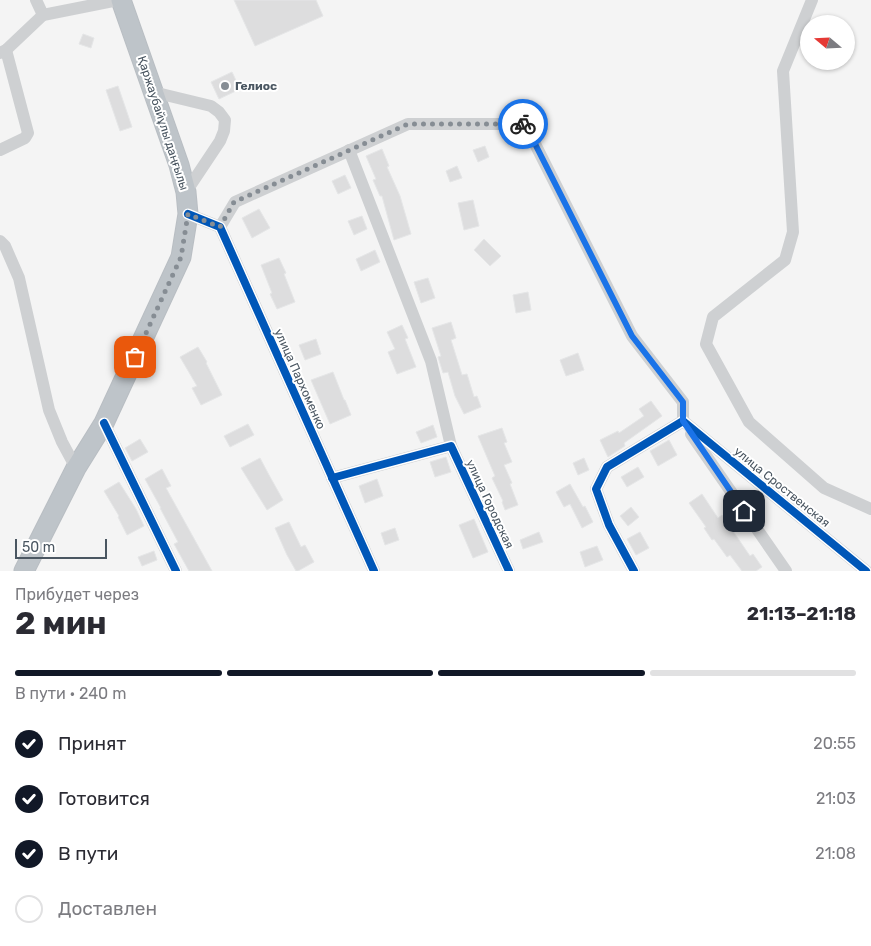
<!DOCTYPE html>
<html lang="ru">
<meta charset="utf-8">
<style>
:root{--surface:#fff;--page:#f2f2f3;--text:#2b2b33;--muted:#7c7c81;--line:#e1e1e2;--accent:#111827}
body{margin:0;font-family:Rubik,sans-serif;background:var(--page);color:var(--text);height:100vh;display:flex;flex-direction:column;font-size:19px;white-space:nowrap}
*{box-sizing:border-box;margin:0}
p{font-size:16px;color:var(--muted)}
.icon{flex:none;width:28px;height:28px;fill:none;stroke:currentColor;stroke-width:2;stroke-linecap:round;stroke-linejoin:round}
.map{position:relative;height:571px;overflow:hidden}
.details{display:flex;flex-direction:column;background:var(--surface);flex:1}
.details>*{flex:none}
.needle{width:32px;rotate:289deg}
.fabs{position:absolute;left:800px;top:15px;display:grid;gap:10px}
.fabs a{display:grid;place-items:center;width:55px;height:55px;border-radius:50%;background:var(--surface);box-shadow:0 1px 4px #0004;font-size:25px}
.scale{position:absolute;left:15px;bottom:12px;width:92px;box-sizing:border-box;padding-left:5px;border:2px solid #4a5661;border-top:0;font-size:14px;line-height:18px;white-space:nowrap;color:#4a5661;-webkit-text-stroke:4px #fff;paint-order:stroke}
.pin{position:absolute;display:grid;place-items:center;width:42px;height:42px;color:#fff;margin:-21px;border-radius:10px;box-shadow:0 2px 8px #0006}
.courier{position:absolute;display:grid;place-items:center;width:50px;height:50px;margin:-25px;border:4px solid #1a73e8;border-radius:50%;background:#fff;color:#222;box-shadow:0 1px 6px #0007}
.summary em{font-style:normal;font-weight:700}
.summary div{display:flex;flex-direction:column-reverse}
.summary{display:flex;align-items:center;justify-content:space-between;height:85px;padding:0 15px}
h1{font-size:32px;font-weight:700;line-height:38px}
.bar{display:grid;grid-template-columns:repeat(4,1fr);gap:8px 5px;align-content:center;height:60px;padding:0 15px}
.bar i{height:6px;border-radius:4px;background:var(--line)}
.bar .current{background:var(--accent)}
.bar p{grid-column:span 4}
ol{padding:0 15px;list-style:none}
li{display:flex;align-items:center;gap:15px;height:55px}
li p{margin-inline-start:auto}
li .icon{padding:5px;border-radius:50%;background:var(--accent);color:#fff;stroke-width:4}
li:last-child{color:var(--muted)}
li i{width:28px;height:28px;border:2px solid var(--line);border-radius:50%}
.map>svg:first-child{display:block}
.building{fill:#ddddde;stroke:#e5e6e7}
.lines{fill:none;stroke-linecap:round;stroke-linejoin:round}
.highway-casing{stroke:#b9bec3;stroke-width:21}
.minor{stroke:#ced0d2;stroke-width:12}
.highway{stroke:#bec4c9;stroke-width:19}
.cycleway-casing{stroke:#fff;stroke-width:11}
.cycleway{stroke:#0057b8;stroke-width:8}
.done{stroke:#868d94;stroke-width:5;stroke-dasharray:0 9}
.route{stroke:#1a73e8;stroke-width:6}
.poi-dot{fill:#868d94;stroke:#fff;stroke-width:2}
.labels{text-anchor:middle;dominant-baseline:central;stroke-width:4;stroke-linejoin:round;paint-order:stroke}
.poi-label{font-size:12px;font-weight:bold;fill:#4a5661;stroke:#fff;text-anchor:start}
.street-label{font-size:12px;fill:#4a5661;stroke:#fff}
</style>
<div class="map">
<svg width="871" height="571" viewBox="0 0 871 571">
<rect width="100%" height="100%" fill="#f4f4f4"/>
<g class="building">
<path d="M234,0H316L323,16L255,46Z"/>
<path d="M83,34L94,38L91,48L79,44Z"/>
<path d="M232,72L240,89L219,99L211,82Z"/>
<path d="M118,86L132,127L120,131L106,90Z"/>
<path d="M485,146L489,157L478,162L473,150Z"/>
<path d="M382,149L389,166L387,167L400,196L411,234L394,240L382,196H380L373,180L376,179L366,156Z"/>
<path d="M457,166L462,178L450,182L446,171Z"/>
<path d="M345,175L351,188L338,194L332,181Z"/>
<path d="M473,200L479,226L464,230L458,203Z"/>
<path d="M259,209L270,228L252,238L242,218Z"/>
<path d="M362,216L367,229L354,235L348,221Z"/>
<path d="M484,239L501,256L490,266L474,250Z"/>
<path d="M375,250L380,262L361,271L356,259Z"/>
<path d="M279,258L286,273L284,274L295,302L277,309L270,294L272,293L261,265Z"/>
<path d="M428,278L435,298L421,303L414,282Z"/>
<path d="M528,292L531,310L516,313L513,295Z"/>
<path d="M451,322L456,338L451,340L462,375L467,374L474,397L477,396L481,407L464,414L455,396L448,372L443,373L438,357L441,356L432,328Z"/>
<path d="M402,325L408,338L405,339L416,367L397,374L388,352L395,349L387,332Z"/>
<path d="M316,339L321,354L305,360L299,345Z"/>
<path d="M198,347L207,362L206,363L222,395L201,405L192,388L197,386L180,357Z"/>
<path d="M578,353L584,370L566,376L560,360Z"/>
<path d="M333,372L344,400H345L351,415L330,424L311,380Z"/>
<path d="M651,401L662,416L624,443L625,446L608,457L600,440L618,431L619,433L644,416L639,409Z"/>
<path d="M248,424L254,435L230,447L224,436Z"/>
<path d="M433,425L437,437L421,443L416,432Z"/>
<path d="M502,428L507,442L504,443L512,462L504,465L512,483L510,484L518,505L505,510L502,502L503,501L492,478L495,476L478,436Z"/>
<path d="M140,439L148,452L132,461L125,448Z"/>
<path d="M669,440L677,455L658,466L650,451Z"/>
<path d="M446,457L451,472L435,477L430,462Z"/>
<path d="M260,458L269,475L283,500L267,510L241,468Z"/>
<path d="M584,458L589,470L578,475L573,463Z"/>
<path d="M638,467L644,477L627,487L621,477Z"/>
<path d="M162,469L171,486L166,488L212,571H189L174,544L178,542L160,508H161L145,479Z"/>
<path d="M377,479L383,496L365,503L359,486Z"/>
<path d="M119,482L136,509L144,526L127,535L118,517L119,516L104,491Z"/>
<path d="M570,484L583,507L585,506L593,522L582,528L570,504L564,507L556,492Z"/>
<path d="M702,494L718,518L722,515L750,556L753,554L762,567L756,571H742L730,555L727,557L714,539L712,540L704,528L706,527L689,503Z"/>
<path d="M631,507L639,517L628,526L620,516Z"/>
<path d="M474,519L488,552L473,558L459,525Z"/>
<path d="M289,522L301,547L305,545L314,562L298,571H296L287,555L275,528Z"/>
<path d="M395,528L399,540L385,545L381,533Z"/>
<path d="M539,532L543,542L523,549L520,540Z"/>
<path d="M640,532L649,548L636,555L627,539Z"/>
<path d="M597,546L603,560L585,567L580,552Z"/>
<path d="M154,551L157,560L142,566L138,557Z"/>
</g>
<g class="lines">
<g class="highway-casing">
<path id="highway" d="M24,571L76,468L104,423L181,257L188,214L186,192L179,165L121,0"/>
</g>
<g class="minor">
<path d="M36,0L43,15"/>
<path d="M812,0L783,71L793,232L785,260L713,317L706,344L749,422L824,488L871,509"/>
<path d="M0,53L6,50L43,15L118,0"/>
<path d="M153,92L211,106L219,112L225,120L224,131L220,141L186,192"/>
<path d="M0,150L25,138L28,133L6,50"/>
<path d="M349,150L431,361L451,446L509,571"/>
<path d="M188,214L220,227L374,571"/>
<path d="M220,227L235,202L408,124H525L632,336L683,402V421"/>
<path d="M0,241L5,246L19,278L49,410L62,442L76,468"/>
<path d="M683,421L866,571"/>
<path d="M104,423L176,571"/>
<path d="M691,434L786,571"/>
<path d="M332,478L451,446"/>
<path d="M634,571L609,525L596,489L607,467L683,421"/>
</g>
<use href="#highway" class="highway"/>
<g class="cycleway-casing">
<g id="cycleway">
<path d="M188,214L220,227L374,571"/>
<path d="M104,423L176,571"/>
<path d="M332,478L451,446L509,571"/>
<path d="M634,571L609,525L596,489L607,467L683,421L866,571"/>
</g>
</g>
<use href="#cycleway" class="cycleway"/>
</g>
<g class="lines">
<path class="done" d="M135,357L181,257L188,214L220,227L234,202L408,124H523"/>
<path class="route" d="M523,124H525L632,336L683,402V421L744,511"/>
</g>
<circle class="poi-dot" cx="225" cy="86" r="5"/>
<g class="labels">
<g class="poi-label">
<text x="235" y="86">Гелиос</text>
</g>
<g class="street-label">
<text transform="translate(163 123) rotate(72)">Қаржаубайұлы даңғылы</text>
<text transform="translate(300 379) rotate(66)">улица Пархоменко</text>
<text transform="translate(782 487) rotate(39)">улица Сроственская</text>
<text transform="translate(490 504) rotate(65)">улица Городская</text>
</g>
</g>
</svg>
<div class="fabs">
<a><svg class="needle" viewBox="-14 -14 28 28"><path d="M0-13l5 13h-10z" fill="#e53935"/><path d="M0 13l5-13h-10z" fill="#7c7c81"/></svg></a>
</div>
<div class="scale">50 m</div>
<div class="pin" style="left:135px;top:357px;background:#ea580c"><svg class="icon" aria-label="bag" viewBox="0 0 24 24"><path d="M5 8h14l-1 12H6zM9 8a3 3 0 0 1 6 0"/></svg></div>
<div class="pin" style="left:744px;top:511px;background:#1f2937"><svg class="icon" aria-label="home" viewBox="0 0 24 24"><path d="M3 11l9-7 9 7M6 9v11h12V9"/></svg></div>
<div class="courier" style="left:523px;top:124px"><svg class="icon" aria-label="bike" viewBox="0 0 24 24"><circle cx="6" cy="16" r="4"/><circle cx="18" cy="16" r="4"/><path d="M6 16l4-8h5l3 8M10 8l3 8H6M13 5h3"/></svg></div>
</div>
<section class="details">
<div class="summary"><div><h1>2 мин</h1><p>Прибудет через</p></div><em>21:13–21:18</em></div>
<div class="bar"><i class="current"></i><i class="current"></i><i class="current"></i><i></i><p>В пути · 240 m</p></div>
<ol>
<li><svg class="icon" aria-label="check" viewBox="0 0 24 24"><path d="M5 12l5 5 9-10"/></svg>Принят<p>20:55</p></li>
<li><svg class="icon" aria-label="check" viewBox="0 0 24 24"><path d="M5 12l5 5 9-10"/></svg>Готовится<p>21:03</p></li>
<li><svg class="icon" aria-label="check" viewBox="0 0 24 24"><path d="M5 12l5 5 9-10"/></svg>В пути<p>21:08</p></li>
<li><i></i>Доставлен</li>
</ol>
</section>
